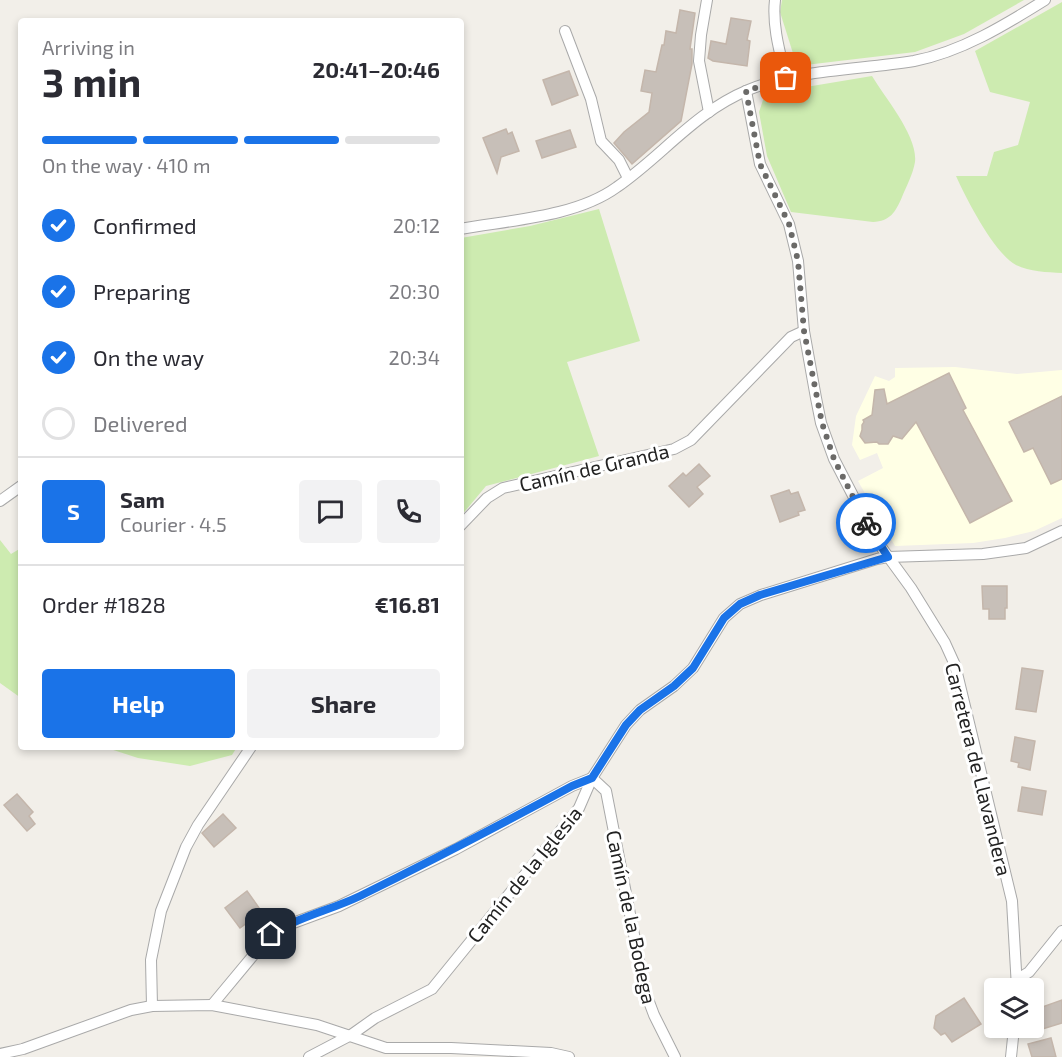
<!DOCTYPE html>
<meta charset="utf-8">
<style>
:root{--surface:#fff;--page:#f2f2f3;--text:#2b2b33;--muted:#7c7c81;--line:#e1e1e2;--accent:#1a73e8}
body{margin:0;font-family:"Exo 2",sans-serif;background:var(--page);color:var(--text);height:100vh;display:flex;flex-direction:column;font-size:22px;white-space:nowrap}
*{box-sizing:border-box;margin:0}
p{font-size:20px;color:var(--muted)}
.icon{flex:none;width:33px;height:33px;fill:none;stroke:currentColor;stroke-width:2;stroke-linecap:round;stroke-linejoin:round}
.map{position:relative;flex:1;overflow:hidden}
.side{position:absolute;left:18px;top:18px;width:446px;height:732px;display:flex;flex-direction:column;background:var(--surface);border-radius:6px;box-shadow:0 3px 9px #0003}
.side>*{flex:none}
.fabs{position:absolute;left:984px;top:978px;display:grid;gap:12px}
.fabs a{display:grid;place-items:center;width:60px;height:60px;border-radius:6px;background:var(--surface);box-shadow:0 3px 9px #0003;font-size:30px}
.pin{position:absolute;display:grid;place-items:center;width:51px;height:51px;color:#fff;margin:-26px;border-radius:12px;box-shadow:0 3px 9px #0006}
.courier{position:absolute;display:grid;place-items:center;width:60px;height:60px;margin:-30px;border:4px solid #1a73e8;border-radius:50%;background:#fff;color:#222;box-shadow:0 2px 8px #0007}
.summary em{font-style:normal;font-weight:700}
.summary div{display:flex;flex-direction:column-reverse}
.summary{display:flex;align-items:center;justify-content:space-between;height:102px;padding:0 24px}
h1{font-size:39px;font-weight:700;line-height:45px}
.bar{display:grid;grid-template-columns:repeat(4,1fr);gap:9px 6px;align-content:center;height:72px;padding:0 24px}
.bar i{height:8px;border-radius:4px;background:var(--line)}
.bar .selected{background:var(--accent)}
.bar p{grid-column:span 4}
.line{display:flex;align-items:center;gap:15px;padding:0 24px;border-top:2px solid var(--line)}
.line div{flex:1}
.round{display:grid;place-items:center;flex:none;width:63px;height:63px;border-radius:6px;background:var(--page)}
ol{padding:0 24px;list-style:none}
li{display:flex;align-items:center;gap:18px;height:66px}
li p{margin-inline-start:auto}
li .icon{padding:6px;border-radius:50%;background:var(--accent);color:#fff;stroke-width:4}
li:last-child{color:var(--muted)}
li i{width:33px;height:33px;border:3px solid var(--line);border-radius:50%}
.action{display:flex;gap:12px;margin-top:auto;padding:12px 24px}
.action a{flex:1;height:69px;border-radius:6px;background:var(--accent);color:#fff;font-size:24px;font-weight:700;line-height:69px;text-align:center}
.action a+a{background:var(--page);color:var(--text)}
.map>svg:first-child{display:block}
.education{fill:#ffffe5}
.grass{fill:#cdebb0}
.building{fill:#c7bfb8;stroke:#c4b6ab;stroke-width:1.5}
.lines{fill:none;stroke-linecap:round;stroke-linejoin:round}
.minor-casing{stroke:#a9a9a9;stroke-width:12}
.minor{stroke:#fff;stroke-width:10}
.done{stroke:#6b6a68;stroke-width:6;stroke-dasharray:0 10.8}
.route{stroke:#1a73e8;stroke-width:8}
.labels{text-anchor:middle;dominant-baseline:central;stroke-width:6;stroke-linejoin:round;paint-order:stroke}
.street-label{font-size:20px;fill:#222;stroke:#fff}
</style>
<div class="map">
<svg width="1062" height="1057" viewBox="0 0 1062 1057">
<rect width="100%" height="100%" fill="#f2efe9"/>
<path class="education" d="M955,367L1017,374L1062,370V518L1034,531L1005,538L973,543L895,546L858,481L883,468L877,453L860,460L852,445L856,416L875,376L889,381L895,377V368Z"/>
<g class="grass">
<path d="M782,0H1024L964,34L915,52L797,66L780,12Z"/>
<path d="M1062,2V273C1047,272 1030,272 1016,265C994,253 967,200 956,176H987L994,152L1018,145L1030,102L990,92L975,51Z"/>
<path d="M872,76C885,98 918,136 915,162C913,174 906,187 902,197C895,213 890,221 873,222L791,212L767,156L759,112L763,100L806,87Z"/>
<path d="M599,209L640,341L567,362L599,456L486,486L461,516V238L530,226Z"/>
<path d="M0,540L11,554L21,548V698L0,683Z"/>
<path d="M104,747H237L232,755L190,766L138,758Z"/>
</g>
<g class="building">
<path d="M680,10L695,13L690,49H692V64L681,121L632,164L614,143L624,132L649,112L652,93L641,91L645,70L656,72L662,45H664L666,31L676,33Z"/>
<path d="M731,18L751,21L747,40L750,41L747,66L713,61L708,58L711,41L726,44Z"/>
<path d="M569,71L578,95L552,105L543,80Z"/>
<path d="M506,129L508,134L512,132L519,151L501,157L497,173L483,138Z"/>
<path d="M570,130L576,147L542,158L536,141Z"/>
<path d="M949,373L966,408L963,410L1012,501L970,523L916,422L902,439L893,436L888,444H879L877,442L865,443L860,436L862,430V425L864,422L863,420L872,415L875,390L884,389L887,404Z"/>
<path d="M1062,396V479L1051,484L1033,448L1024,452L1009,422Z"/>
<path d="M699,464L710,476L697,487L703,494L689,507L669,486L683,473L686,476Z"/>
<path d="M789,490L791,494L798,492L805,510L798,512L799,515L780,522L771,496Z"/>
<path d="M982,586H1007V608H1005V619H989V609H983Z"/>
<path d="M1022,668L1043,671L1036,712L1016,709Z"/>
<path d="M1015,737L1035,741L1030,770L1018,767L1019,763L1011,761Z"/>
<path d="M1022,787L1046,791L1042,815L1018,811Z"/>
<path d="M17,794L33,812L29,816L35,824L27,831L4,805Z"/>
<path d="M223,814L236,828L214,847L202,833Z"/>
<path d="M247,891L262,912L240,928L225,908Z"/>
<path d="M964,998L981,1024L952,1042L945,1033L941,1035L934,1028L936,1016Z"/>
<path d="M1062,1000V1023L1039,1030L1034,1010Z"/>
<path d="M1051,1038L1056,1057H1032L1028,1044Z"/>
</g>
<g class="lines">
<g class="minor-casing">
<g id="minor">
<path d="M707,0L701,35L699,61L709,112"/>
<path d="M775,0C772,26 780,53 786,78"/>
<path d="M565,31L591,99L601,141L619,160L628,178"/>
<path d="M746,91L760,164L789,224L798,261L804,331L816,398L821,423L834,459L876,540L911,588L945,643L955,665L1012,901L1017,988"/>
<path d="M460,229C510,220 576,217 617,187C662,156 695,112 748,90C800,69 859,70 914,61C961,52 1005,25 1045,0"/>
<path d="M0,501L21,486"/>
<path d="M460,526L487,498L503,488L674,449L691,440L791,337L804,331"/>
<path d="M592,778L606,791L645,991L654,1015L675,1057"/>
<path d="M1018,979L1029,972L1062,931"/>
<path d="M212,1005L271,934L285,926L339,906L456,849L572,786L592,778"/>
<path d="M152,1006L151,960L161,911L186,847L198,825L251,747"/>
<path d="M0,1054L23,1049L131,1010L152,1006L212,1005L317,1025L386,1048H451L551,1053L569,1057"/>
<path d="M309,1057L351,1035L375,1018L432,989L579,808L592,778L626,725L640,710L674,686L693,668L724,618L740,604L761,595L877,559L888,557L983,554L1026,548L1062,531"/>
<path d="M1011,1057L1014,1028"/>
</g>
</g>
<use href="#minor" class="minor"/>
</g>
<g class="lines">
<path class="done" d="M786,78L746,91L760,164L789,224L798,261L804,331L822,423L834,459L866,523"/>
<path class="route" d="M271,934C298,917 331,910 360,896C431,861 502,824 572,786L592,778L626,725L640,710L674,686L693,668L724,618L740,604L760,595L888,557L866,523"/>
</g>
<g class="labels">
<g class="street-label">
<text transform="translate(594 467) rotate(-13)">Camín de Granda</text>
<text transform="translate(979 769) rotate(76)">Carretera de Llavandera</text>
<text transform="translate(524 874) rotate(-51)">Camín de la Iglesia</text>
<text transform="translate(632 917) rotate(78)">Camín de la Bodega</text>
</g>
</g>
</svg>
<div class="fabs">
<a><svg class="icon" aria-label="layers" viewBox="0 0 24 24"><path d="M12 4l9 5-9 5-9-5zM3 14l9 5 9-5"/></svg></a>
</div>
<div class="pin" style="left:786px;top:78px;background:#ea580c"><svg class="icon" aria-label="bag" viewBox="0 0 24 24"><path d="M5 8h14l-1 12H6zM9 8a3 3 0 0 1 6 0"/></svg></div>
<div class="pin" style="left:271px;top:934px;background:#1f2937"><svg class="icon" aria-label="home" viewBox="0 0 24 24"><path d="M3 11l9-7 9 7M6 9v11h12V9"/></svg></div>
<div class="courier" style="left:866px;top:523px"><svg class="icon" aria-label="bike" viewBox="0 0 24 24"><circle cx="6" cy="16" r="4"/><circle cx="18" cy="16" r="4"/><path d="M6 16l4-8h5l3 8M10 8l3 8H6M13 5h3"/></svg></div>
<section class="side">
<div class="summary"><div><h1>3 min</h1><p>Arriving in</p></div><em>20:41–20:46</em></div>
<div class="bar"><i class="selected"></i><i class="selected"></i><i class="selected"></i><i></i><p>On the way · 410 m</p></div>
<ol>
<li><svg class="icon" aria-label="check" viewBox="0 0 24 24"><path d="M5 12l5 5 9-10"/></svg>Confirmed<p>20:12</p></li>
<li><svg class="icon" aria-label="check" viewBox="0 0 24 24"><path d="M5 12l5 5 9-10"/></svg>Preparing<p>20:30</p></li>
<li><svg class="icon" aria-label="check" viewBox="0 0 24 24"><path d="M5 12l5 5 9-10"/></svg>On the way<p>20:34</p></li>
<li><i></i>Delivered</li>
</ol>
<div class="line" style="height:108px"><b class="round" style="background:var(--accent);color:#fff">S</b><div><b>Sam</b><p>Courier · 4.5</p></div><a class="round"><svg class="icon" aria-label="chat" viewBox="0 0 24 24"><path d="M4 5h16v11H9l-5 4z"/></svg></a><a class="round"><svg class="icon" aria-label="phone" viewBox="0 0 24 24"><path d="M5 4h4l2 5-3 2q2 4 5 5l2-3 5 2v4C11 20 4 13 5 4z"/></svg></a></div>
<div class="line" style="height:78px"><div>Order #1828</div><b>€16.81</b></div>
<div class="action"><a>Help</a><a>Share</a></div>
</section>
</div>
